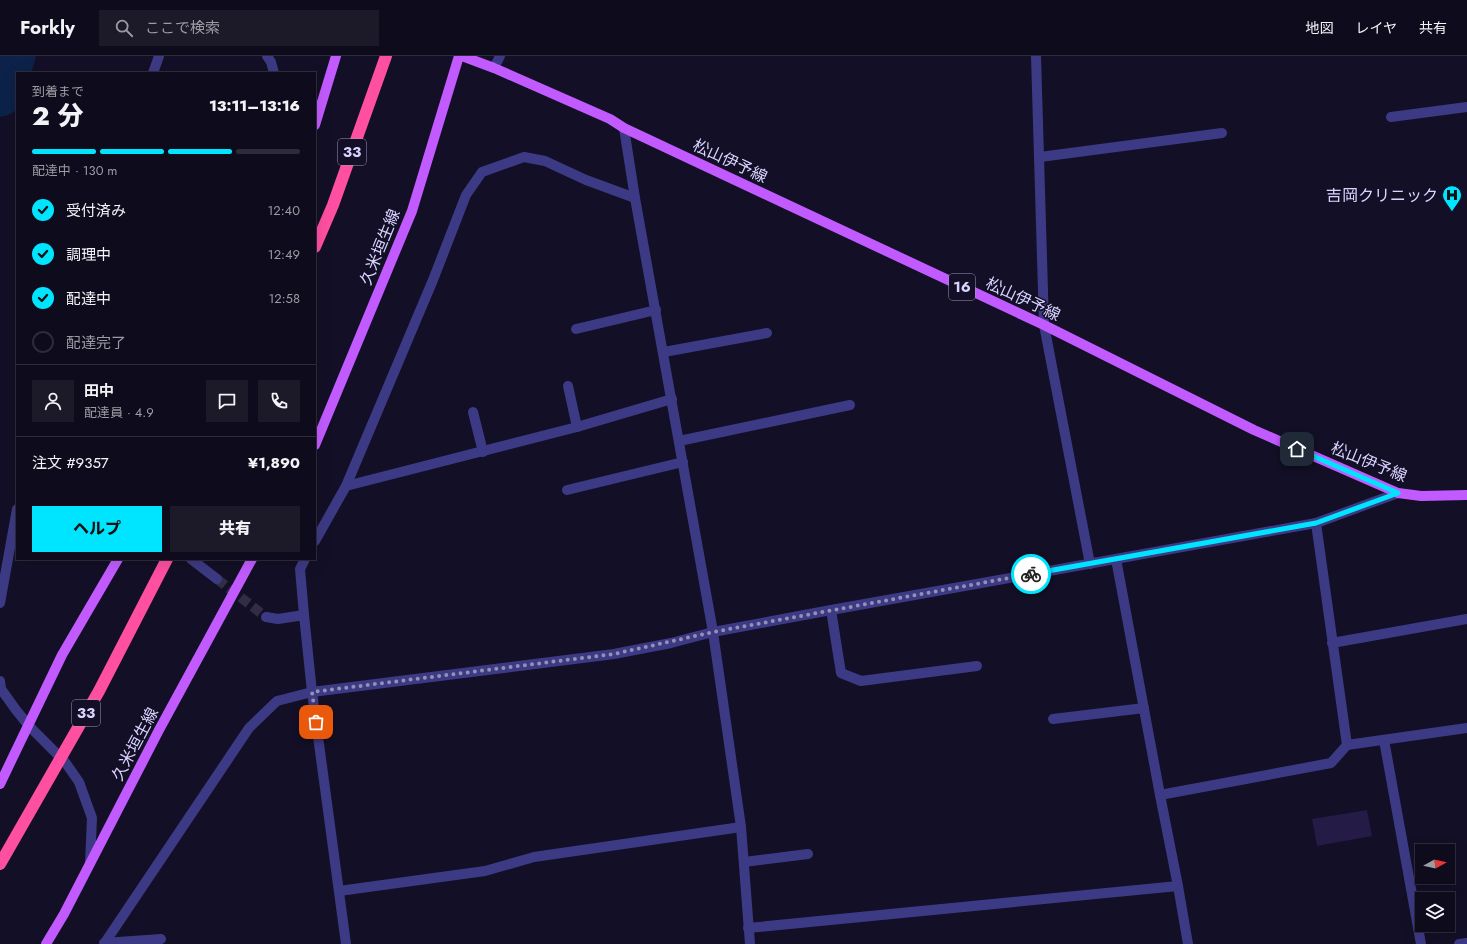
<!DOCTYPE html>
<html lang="ja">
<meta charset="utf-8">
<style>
:root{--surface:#0e0b1c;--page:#1c1929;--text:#f1f3f6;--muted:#9b9ba3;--line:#2e2b3b;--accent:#00e5ff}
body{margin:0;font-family:Jost,"Noto Sans JP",sans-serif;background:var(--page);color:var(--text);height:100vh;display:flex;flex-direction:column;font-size:15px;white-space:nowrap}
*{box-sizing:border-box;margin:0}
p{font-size:13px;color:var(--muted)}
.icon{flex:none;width:22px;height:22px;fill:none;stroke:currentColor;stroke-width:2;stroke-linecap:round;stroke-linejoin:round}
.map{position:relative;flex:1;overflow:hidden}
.sheet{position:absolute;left:16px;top:16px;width:300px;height:488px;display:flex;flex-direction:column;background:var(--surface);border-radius:0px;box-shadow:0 4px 16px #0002,0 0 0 1px var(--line)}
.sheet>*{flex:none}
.needle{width:26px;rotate:82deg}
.fabs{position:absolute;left:1415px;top:788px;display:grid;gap:8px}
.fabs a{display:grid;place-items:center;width:40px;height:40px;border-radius:0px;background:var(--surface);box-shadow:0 4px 16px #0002,0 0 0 1px var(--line);font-size:20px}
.pin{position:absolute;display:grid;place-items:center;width:34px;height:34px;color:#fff;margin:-17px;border-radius:8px;box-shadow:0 2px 6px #0006}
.courier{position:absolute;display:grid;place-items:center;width:40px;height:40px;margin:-20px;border:3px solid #00e5ff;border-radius:50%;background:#fff;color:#222;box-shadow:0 1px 5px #0007}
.head em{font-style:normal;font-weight:800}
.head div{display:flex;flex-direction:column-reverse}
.head{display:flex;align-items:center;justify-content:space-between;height:68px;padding:0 16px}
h1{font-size:26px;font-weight:800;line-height:30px}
.bar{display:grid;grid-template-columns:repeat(4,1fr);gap:6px 4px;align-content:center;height:48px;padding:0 16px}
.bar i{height:5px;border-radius:3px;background:var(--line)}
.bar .active{background:var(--accent)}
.bar p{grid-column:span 4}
.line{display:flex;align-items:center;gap:10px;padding:0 16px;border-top:1px solid var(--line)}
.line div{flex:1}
.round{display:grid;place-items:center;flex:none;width:42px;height:42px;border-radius:0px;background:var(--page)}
ol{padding:0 16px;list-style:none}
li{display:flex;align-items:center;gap:12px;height:44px}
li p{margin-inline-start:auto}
li .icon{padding:4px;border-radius:50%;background:var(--accent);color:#111;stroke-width:4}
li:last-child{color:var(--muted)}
li i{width:22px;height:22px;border:2px solid var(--line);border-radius:50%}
.button{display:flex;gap:8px;margin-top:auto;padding:8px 16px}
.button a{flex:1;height:46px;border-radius:0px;background:var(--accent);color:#111;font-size:16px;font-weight:800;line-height:46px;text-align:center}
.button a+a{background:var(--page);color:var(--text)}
header{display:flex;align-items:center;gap:24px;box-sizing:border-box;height:56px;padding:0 20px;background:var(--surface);border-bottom:1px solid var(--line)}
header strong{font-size:19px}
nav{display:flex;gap:22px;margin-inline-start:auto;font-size:14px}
.search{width:280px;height:36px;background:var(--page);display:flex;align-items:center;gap:10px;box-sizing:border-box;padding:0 14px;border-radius:0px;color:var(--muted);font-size:15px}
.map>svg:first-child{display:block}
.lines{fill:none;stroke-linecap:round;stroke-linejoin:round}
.river{stroke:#0c2248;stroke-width:45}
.building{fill:#241b47}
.minor-tunnel{stroke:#312d47;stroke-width:10;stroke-dasharray:10 5;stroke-linecap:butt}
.minor{stroke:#3d3a85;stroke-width:10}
.major{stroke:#c25bff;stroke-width:10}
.highway{stroke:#ff4fa3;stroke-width:12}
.highway-bridge{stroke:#ff4fa3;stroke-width:12}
.done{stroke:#948fb3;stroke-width:4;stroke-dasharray:0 7.2}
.route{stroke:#00e5ff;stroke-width:5}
.labels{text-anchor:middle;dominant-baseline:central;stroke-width:3;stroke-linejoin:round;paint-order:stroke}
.shield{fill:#130f26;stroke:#9e99be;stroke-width:1}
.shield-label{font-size:15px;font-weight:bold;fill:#d9d4ff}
.street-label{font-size:16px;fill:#d9d4ff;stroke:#130f26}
.poi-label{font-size:16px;fill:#d9d4ff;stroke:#130f26;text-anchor:end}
</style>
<header>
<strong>Forkly</strong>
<div class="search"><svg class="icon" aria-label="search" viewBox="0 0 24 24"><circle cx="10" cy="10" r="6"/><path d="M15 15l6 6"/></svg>ここで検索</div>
<nav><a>地図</a><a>レイヤ</a><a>共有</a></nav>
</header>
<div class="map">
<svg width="1467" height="888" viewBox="0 0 1467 888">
<rect width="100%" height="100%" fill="#130f26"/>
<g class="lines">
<path class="river" d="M0,38L13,0"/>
</g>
<path class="building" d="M1367,754L1372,780L1317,790L1312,763Z"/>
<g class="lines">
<path class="minor-tunnel" d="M217,523L266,561"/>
<g class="minor">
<path d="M267,0L271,6L274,17"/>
<path d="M1036,0L1044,269L1090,508"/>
<path d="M494,12L500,0"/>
<path d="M153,17L159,0"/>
<path d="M1391,61L1467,51"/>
<path d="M624,72L635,142L713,576L741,771L750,888"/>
<path d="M1040,101L1222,77"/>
<path d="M576,273L656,254"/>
<path d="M664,296L767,277"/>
<path d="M568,330L577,371"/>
<path d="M473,356L483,396"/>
<path d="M679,385L850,349"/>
<path d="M346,430L433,224L466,139L482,116L524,101L545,105L586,124L635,142"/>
<path d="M567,434L683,406"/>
<path d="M1316,467L1347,689L1467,672"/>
<path d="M315,485L346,430L577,371L672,343"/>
<path d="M191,503L217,523"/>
<path d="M1116,503L1160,739L1178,830L1188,888"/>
<path d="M0,547L17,453"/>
<path d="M831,554L841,617L861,625L977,610"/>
<path d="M304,559L300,513L305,503"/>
<path d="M266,561L278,563L304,559L312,636L346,888"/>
<path d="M1332,587L1467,563"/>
<path d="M0,625L1,633L16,654L29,670L65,706L79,726L92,762L90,807"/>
<path d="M1053,663L1144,652"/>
<path d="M1384,684L1421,888"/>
<path d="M1160,739L1331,707L1347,689"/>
<path d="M744,806L808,798"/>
<path d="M339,835L485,815L534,801L741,771"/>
<path d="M748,872L1178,830"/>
<path d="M104,887L161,883"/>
<path d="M104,888L249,672L277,645L312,636L614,598L671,587L713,576L831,554L1316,467L1398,437"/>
<path d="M1459,888L1467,887"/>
</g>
<g class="major">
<path d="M462,0L494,12L610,63L624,72L1044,269L1254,374L1398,437L1421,440L1467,439"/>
<path d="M315,69L336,0"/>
<path d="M315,389L412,155L459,0"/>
<path d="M0,728L62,599L118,503"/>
<path d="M46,888L64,858L159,674L252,503"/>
</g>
<path class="highway" d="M315,191L333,149L386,0"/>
<path class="highway-bridge" d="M0,808L99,635L167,503"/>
</g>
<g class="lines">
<path class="done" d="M316,666L312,636L614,598L713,576L1031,518"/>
<path class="route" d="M1031,518L1316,467L1398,437L1297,393"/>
</g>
<defs>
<g id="hospital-pin" transform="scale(1)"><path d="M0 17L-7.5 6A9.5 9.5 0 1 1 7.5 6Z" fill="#00e5ff" stroke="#130f26"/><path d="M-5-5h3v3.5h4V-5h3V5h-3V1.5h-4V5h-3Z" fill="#111"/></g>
</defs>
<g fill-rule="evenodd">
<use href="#hospital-pin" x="1452" y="139"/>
</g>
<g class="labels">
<g class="shield">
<rect x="338" y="83" width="28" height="26" rx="3"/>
<rect x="949" y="218" width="26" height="26" rx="3"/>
<rect x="72" y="644" width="28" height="26" rx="3"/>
</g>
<g class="shield-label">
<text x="352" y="96">33</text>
<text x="962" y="231">16</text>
<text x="86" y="657">33</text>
</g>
<g class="street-label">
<text transform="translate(730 105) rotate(25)">松山伊予線</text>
<text transform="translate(380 191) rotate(-68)">久米垣生線</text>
<text transform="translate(1023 243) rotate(25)">松山伊予線</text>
<text transform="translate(1369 406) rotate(22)">松山伊予線</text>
<text transform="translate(135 688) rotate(-62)">久米垣生線</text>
</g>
<g class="poi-label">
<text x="1438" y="139">吉岡クリニック</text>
</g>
</g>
</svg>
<div class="fabs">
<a><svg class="needle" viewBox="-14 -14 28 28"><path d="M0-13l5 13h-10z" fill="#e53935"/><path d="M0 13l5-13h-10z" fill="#9b9ba3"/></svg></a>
<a><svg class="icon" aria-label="layers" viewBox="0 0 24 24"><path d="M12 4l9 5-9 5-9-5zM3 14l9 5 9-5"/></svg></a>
</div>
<div class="pin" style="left:316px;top:666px;background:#ea580c"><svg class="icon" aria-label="bag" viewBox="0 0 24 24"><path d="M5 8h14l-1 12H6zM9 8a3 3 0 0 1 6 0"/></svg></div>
<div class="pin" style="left:1297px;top:393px;background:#1f2937"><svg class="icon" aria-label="home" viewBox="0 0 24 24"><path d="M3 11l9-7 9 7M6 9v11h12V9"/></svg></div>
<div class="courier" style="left:1031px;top:518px"><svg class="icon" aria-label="bike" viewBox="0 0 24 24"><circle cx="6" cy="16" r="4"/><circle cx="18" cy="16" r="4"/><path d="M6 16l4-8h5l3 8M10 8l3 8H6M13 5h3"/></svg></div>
<section class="sheet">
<div class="head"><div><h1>2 分</h1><p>到着まで</p></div><em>13:11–13:16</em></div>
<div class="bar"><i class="active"></i><i class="active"></i><i class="active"></i><i></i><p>配達中 · 130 m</p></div>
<ol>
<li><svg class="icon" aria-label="check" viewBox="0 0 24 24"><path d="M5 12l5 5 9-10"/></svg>受付済み<p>12:40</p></li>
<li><svg class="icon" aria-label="check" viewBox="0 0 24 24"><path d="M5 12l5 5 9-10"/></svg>調理中<p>12:49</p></li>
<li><svg class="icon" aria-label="check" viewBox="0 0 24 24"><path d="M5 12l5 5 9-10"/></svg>配達中<p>12:58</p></li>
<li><i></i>配達完了</li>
</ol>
<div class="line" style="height:72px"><a class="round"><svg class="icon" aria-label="person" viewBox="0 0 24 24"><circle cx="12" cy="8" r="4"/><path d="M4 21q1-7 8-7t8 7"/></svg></a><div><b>田中</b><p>配達員 · 4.9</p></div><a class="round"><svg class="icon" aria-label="chat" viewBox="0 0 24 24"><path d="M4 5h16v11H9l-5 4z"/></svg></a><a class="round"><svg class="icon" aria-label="phone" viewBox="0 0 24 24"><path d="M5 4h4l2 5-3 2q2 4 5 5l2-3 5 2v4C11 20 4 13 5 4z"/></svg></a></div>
<div class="line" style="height:52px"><div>注文 #9357</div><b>¥1,890</b></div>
<div class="button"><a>ヘルプ</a><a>共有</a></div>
</section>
</div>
